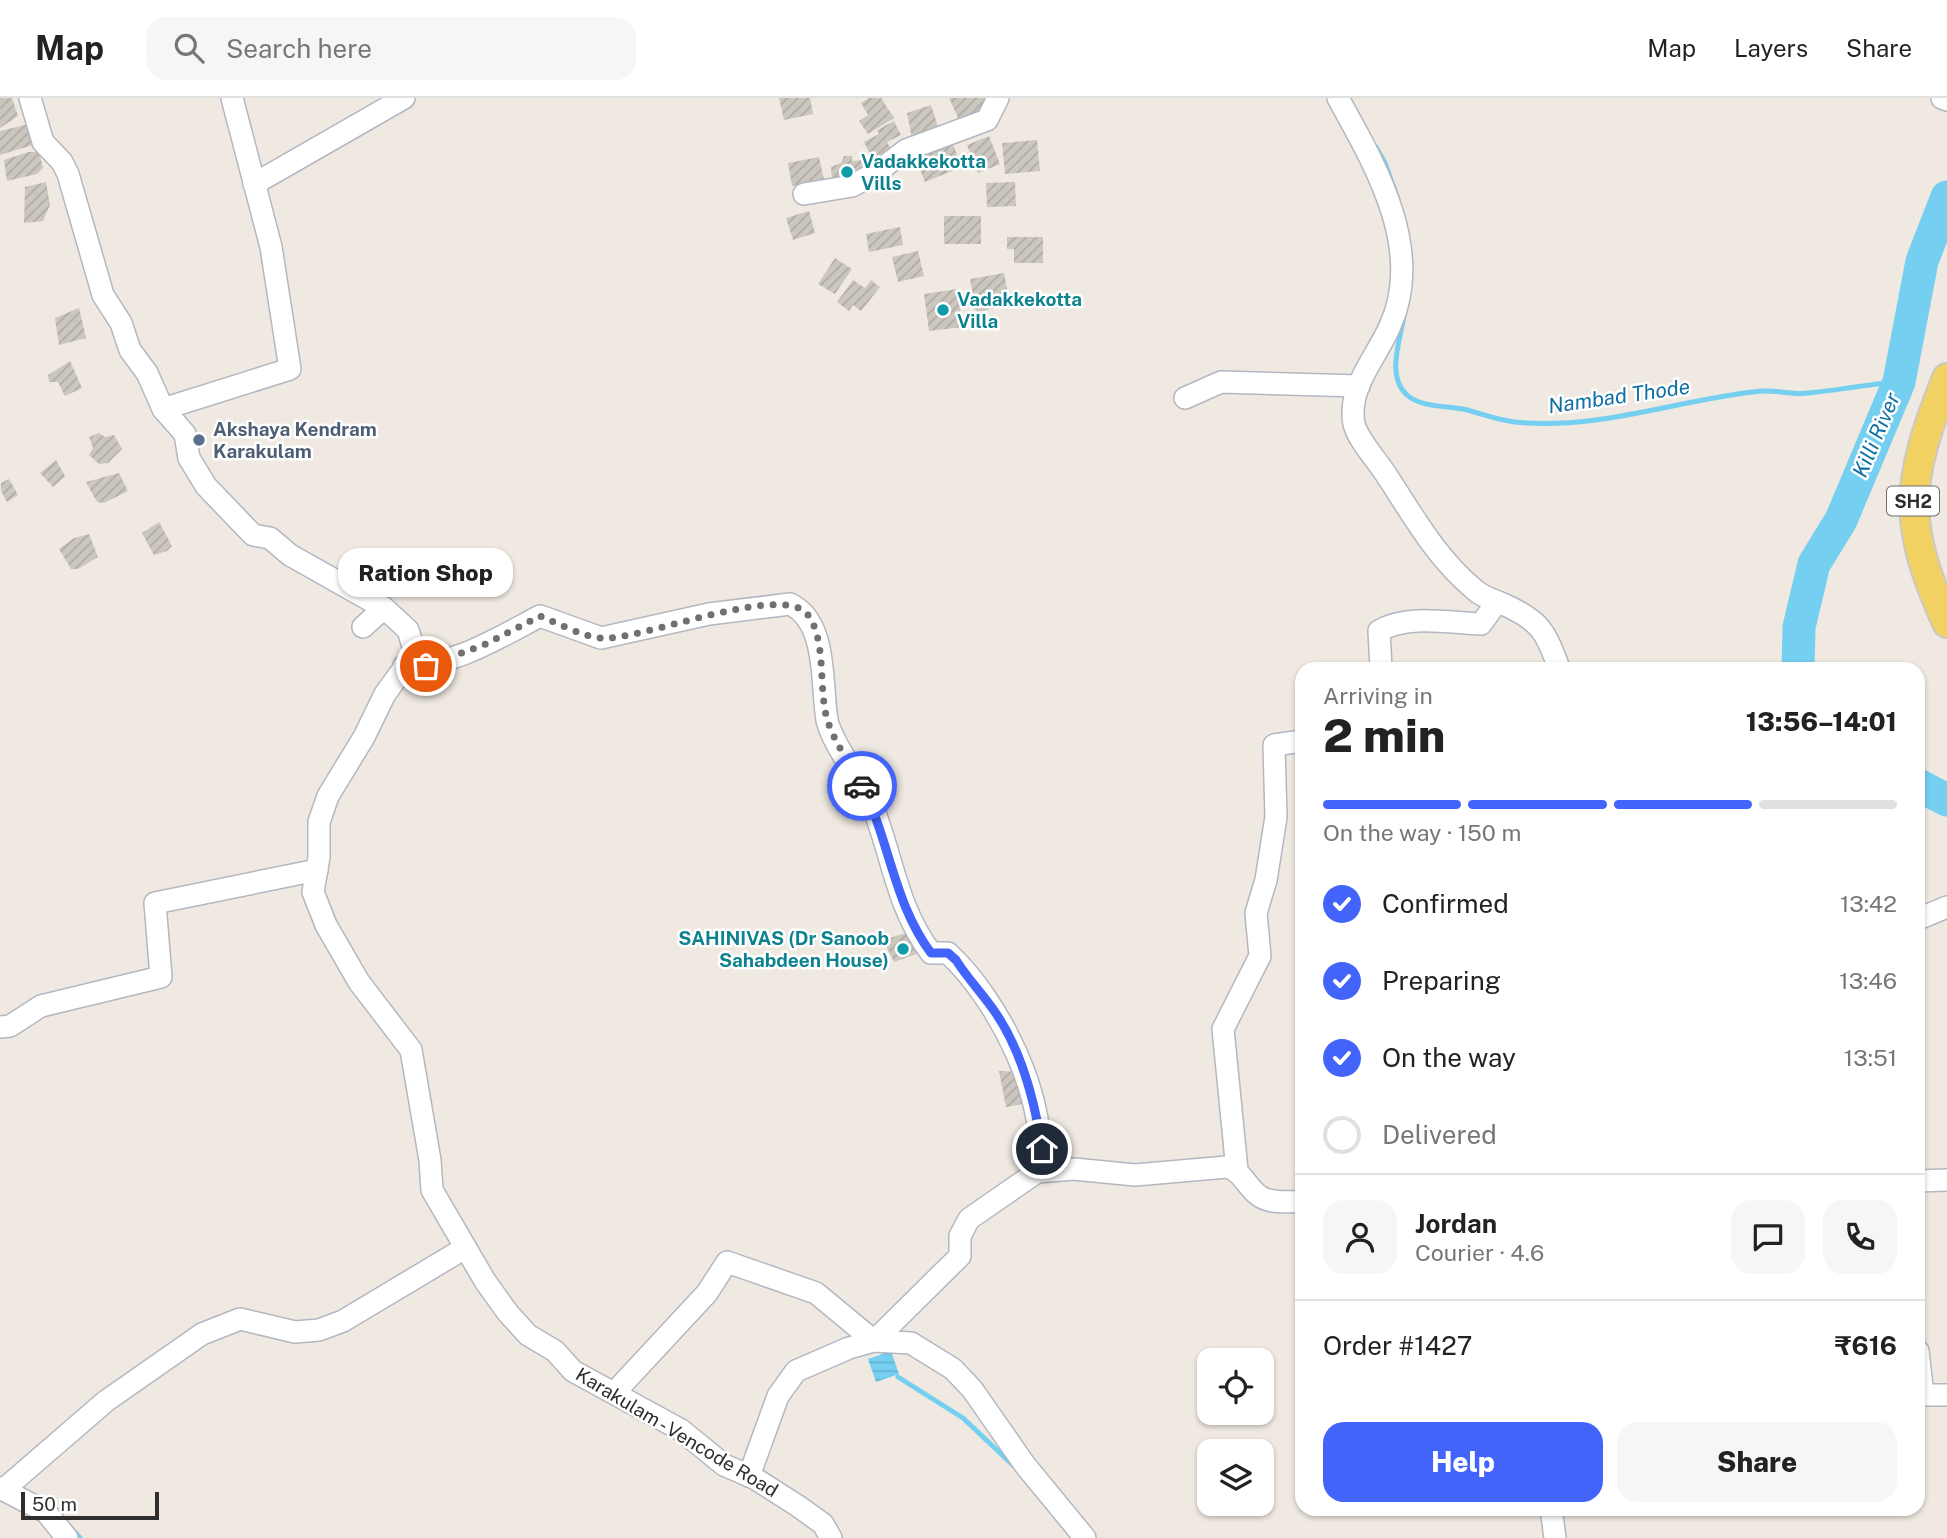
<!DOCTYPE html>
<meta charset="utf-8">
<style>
:root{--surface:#fff;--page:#f6f6f6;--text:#222;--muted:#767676;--line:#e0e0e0;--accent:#4264fb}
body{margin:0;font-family:"Public Sans",sans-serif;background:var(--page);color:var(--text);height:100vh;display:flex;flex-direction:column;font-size:26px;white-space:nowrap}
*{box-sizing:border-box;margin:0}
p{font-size:23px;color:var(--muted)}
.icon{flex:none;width:38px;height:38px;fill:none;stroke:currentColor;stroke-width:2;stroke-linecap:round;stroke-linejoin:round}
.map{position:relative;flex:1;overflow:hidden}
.details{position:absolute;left:1295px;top:564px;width:630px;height:854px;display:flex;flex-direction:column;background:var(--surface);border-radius:21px;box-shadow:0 2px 5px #0004}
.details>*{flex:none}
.buttons{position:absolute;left:1197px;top:1250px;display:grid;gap:14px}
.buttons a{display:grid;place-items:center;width:77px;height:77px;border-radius:14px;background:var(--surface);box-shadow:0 2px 5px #0004;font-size:35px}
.scale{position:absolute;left:21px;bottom:18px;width:138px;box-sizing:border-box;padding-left:7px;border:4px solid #2e2e2e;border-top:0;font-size:19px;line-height:24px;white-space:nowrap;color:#2e2e2e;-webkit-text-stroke:5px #fff;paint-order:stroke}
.pin{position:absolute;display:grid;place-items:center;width:60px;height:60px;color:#fff;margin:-30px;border:4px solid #fff;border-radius:50%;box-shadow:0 2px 7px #0007}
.courier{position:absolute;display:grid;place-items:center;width:70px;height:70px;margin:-35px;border:5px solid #4264fb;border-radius:50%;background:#fff;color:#222;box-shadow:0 2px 9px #0007}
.bubble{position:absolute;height:49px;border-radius:21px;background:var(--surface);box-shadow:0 2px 5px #0004;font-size:23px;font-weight:800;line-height:49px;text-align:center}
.summary em{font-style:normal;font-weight:800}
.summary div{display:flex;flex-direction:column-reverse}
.summary{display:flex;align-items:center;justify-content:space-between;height:119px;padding:0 28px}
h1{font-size:46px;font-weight:800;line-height:52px}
.bar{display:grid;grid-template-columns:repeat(4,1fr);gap:10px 7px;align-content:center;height:84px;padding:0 28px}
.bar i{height:9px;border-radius:5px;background:var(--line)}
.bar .active{background:var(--accent)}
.bar p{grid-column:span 4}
.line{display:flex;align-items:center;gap:18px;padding:0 28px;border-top:2px solid var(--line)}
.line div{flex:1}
.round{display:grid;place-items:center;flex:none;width:74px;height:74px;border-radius:21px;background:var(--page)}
ol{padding:0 28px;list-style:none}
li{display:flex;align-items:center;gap:21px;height:77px}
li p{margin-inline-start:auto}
li .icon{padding:7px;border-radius:50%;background:var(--accent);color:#fff;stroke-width:4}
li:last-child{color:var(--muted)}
li i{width:38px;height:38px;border:4px solid var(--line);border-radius:50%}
.button{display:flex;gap:14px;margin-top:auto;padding:14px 28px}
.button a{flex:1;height:80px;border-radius:21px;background:var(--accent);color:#fff;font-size:28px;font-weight:800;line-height:80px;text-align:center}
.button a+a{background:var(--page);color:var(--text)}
header{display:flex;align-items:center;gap:42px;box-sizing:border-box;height:98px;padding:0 35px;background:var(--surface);border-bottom:2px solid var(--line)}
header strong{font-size:33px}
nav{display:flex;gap:38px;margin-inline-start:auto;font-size:24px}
.search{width:490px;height:63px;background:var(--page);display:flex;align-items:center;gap:18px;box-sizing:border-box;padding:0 24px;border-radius:21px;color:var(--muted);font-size:26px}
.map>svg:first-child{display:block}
.water{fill:url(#water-rules)}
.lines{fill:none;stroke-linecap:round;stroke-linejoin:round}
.stream{stroke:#75cff0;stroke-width:5}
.river{stroke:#75cff0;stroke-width:33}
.building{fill:url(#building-hatch)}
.minor-casing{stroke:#b4b7c1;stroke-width:24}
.major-casing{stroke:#c9c9c9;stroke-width:32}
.minor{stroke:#fff;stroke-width:21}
.major{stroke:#f2d163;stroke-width:28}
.done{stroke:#726f6d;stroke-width:7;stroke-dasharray:0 12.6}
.route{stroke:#4264fb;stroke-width:9}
.culture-dot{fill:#0f9aa8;stroke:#fff;stroke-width:2.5}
.service-dot{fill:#5c6f8a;stroke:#fff;stroke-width:2.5}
.labels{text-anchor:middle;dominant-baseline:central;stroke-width:5;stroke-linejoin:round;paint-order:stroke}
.shield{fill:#fff;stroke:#6d6d6d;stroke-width:2}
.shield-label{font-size:18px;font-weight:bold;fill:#2e2e2e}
.culture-label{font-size:19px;font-weight:bold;fill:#0d838f;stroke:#fff;text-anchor:start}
.service-label{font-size:19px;font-weight:bold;fill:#4e5e75;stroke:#fff;text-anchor:start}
.street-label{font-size:19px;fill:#2e2e2e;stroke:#fff}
.water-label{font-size:21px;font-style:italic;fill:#0d6fa3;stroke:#fff}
</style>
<header>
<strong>Map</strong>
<div class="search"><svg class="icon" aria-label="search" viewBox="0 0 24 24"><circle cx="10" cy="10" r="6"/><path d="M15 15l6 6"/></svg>Search here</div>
<nav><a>Map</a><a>Layers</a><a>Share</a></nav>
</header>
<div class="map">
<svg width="1947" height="1440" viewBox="0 0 1947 1440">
<defs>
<pattern id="water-rules" width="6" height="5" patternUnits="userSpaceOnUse" patternTransform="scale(1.75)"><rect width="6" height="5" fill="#75cff0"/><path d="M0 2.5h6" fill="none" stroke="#66b2ce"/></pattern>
<pattern id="building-hatch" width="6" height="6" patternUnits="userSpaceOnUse" patternTransform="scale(1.75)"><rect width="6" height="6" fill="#cbc7bf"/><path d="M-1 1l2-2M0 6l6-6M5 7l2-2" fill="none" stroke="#afaba4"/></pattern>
</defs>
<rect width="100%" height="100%" fill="#efe9e1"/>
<path class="water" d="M891,1253L899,1276L876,1284L868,1261Z"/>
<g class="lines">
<g class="stream">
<path d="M1376,49L1385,65L1398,101"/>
<path d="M1405,211C1403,235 1384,277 1407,297C1420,309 1447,308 1463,311C1480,315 1497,322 1515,324C1598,333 1680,301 1761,293C1777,292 1793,297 1809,295C1839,292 1868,286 1899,284"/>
<path d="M898,1279L963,1320L1017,1371"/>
<path d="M62,1420L80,1440"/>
</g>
<g class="river">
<path d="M1798,570L1799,529L1814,466L1841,422L1899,284L1922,163L1947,99"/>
<path d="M1918,687L1947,702"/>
</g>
</g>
<g class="building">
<path d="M0,0H12L18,18L0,30Z"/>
<path d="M779,0H810L813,16L784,22Z"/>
<path d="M869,0H881L894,20L868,36L859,23L868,17L861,5Z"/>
<path d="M949,0H984L989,11L960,24Z"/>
<path d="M931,7L939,32L912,41L907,15Z"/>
<path d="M894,23L901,37L887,44L891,51L872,60L864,44L879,36L877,32Z"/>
<path d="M29,26L36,46L0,57V33Z"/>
<path d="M989,38L1000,66L978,75L967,47Z"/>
<path d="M1037,42L1040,73L1005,76L1002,45Z"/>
<path d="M952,44L962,69L925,84L915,60Z"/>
<path d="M28,54H39L43,70L37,76L7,83L4,62Z"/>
<path d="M844,58H852V63L862,62L863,78L832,81L831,69L841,65Z"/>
<path d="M819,59L824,82L792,88L788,65Z"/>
<path d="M46,84L50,107L43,123L24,125L25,89Z"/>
<path d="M1015,84L1016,108L987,109L986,85Z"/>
<path d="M809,113L815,135L793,142L786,120Z"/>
<rect x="944" y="118" width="37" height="28"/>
<path d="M900,129L903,147L869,154L866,136Z"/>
<path d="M1007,139H1043V165H1014V151H1007Z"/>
<path d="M918,153L924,178L898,184L892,159Z"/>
<path d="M835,160L852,171L835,196L818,186Z"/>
<path d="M1004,175L1010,207L976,214L970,181Z"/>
<path d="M853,182L865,190L871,182L880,189L861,213L853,207L849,213L837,204Z"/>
<path d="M957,191L963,229L929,233L924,196Z"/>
<path d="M79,210L86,240L59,247L55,220Z"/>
<path d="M70,263L82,290L65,298L58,284H49L48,277Z"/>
<path d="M99,335L105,339L114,337L122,351L108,365L99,366L89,357L93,350L89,339Z"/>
<path d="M56,362L65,378L53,389L40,375Z"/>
<path d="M119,375L128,393L104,405L97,404L86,384Z"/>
<path d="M9,381L18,397L7,404L1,393V385Z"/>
<path d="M159,424L172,448L167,453L154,457L142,435Z"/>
<path d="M89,436L98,459L78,471H71L59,451L74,440Z"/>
<path d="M416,572L430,580L424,591L410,585Z"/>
<path d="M906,835L922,854L894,864L883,842Z"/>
<path d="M999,973L1021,974L1029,1005L1006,1009Z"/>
</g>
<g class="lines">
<g class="minor-casing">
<g id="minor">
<path d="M30,0L43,44L62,64L68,76L103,197L121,225L130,252L147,275L163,311L185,336L189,360L206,388L253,437L270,440L290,457L384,510L408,532L415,555L385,596L364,639L328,698L319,724V759L313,794L326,827L359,884L411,952L430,1062L432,1092L485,1183L508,1215L528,1237L555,1253L573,1273L681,1332L724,1367L754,1380L798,1408L823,1426L831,1440"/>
<path d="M1338,0C1375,67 1425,151 1390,228C1377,259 1347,289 1354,326C1358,342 1376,361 1385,375C1413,417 1435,459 1475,492C1482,499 1494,502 1503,506C1541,523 1545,533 1559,570"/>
<path d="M1942,0L1947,2"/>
<path d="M254,86L404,0"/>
<path d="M804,96L852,88L877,74L906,52L987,22L998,0"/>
<path d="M1185,300L1221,284L1359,288"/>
<path d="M163,311L290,271L271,149L232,0"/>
<path d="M363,529L384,510"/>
<path d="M404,568C452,569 498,540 540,518L601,540L709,516L790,506C828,524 821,586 827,622C832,646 862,683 872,707C893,759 896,808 931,855H948C998,901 1052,1006 1037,1074L1074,1071L1135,1077L1227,1069C1244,1074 1247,1091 1261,1099C1273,1106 1289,1103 1302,1104"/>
<path d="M1381,570L1379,533C1407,516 1450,525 1481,526L1497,504"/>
<path d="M1918,821L1947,809"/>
<path d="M0,929L10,928L41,908L161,879L155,805L317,772"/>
<path d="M1237,1072L1223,931L1260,858L1256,815L1266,782L1276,719L1274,647L1302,643"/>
<path d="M1918,1083L1947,1082"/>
<path d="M1918,1253L1923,1297"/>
<path d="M615,1294L707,1195L727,1164L816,1195L874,1243L960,1158V1138L969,1121L1037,1074"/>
<path d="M1918,1297H1947"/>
<path d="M749,1378L778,1298L796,1273L849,1250L874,1243L911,1245L953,1271L972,1291L1025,1367L1085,1440"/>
<path d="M0,1390L46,1414L67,1440"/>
<path d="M3,1392L106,1303L202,1236L240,1221L295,1234L319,1232L343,1223L465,1150"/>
<path d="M1551,1410L1555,1440"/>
</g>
</g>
<g class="major-casing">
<path id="major" d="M1947,280C1906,383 1901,423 1947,525"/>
</g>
<use href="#minor" class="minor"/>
<use href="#major" class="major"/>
</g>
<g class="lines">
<path class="done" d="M426,568L486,546L540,518C558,525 581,538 600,540C639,544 783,483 808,517C828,545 817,596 829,627C837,648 851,668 862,688"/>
<path class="route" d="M862,688C890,743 893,804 931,855H948L956,862C967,880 983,896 995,914C1022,953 1035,1004 1042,1051"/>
</g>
<g class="culture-dot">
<circle cx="847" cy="74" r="7"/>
<circle cx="943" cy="212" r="7"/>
<circle cx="903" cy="851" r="7"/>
</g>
<circle class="service-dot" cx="199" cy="342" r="7"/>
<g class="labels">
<rect class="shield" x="1887" y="388.5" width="52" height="29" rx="5"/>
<g class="shield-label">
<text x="1913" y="403">SH2</text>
</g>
<g class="culture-label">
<text x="861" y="63">Vadakkekotta<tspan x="861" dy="22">Vills</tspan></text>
<text x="957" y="201">Vadakkekotta<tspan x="957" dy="22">Villa</tspan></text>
<text x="889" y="840" text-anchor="end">SAHINIVAS (Dr Sanoob<tspan x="889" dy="22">Sahabdeen House)</tspan></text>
</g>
<g class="service-label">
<text x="213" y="331">Akshaya Kendram<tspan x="213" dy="22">Karakulam</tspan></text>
</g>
<g class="street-label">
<text transform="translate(677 1334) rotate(31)">Karakulam - Vencode Road</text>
</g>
<g class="water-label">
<text transform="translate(1619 298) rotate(-8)">Nambad Thode</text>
<text transform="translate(1876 337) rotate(-67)">Killi River</text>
</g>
</g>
</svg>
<div class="buttons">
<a><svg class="icon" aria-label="locate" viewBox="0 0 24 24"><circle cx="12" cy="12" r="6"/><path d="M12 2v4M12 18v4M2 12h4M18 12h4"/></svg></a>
<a><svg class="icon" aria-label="layers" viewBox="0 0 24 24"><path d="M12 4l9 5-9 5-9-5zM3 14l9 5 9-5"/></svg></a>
</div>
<div class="scale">50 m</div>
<div class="pin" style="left:426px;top:568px;background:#ea580c"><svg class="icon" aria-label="bag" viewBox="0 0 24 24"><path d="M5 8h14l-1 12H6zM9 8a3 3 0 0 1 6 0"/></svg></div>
<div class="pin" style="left:1042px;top:1051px;background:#1f2937"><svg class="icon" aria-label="home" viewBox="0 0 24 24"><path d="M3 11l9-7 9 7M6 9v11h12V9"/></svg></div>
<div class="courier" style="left:862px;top:688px"><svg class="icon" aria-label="car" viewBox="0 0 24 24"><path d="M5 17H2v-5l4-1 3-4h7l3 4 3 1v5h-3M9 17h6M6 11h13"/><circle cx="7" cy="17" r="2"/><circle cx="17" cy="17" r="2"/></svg></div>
<div class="bubble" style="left:338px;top:450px;width:175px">Ration Shop</div>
<section class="details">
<div class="summary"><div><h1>2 min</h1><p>Arriving in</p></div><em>13:56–14:01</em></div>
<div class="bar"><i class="active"></i><i class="active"></i><i class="active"></i><i></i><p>On the way · 150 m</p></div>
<ol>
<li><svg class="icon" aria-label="check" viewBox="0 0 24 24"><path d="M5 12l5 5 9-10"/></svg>Confirmed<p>13:42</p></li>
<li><svg class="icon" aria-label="check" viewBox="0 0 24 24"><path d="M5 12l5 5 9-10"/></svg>Preparing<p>13:46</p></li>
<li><svg class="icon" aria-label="check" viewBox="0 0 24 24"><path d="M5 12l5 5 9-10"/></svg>On the way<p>13:51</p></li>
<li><i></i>Delivered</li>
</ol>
<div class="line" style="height:126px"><a class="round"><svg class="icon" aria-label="person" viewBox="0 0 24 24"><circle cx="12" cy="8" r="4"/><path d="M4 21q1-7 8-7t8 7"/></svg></a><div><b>Jordan</b><p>Courier · 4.6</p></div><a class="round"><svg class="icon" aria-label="chat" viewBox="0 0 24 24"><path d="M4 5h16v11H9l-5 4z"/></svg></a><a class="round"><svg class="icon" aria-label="phone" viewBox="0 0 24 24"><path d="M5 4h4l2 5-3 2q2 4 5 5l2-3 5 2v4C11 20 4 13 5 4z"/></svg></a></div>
<div class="line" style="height:91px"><div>Order #1427</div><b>₹616</b></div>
<div class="button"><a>Help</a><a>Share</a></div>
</section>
</div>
